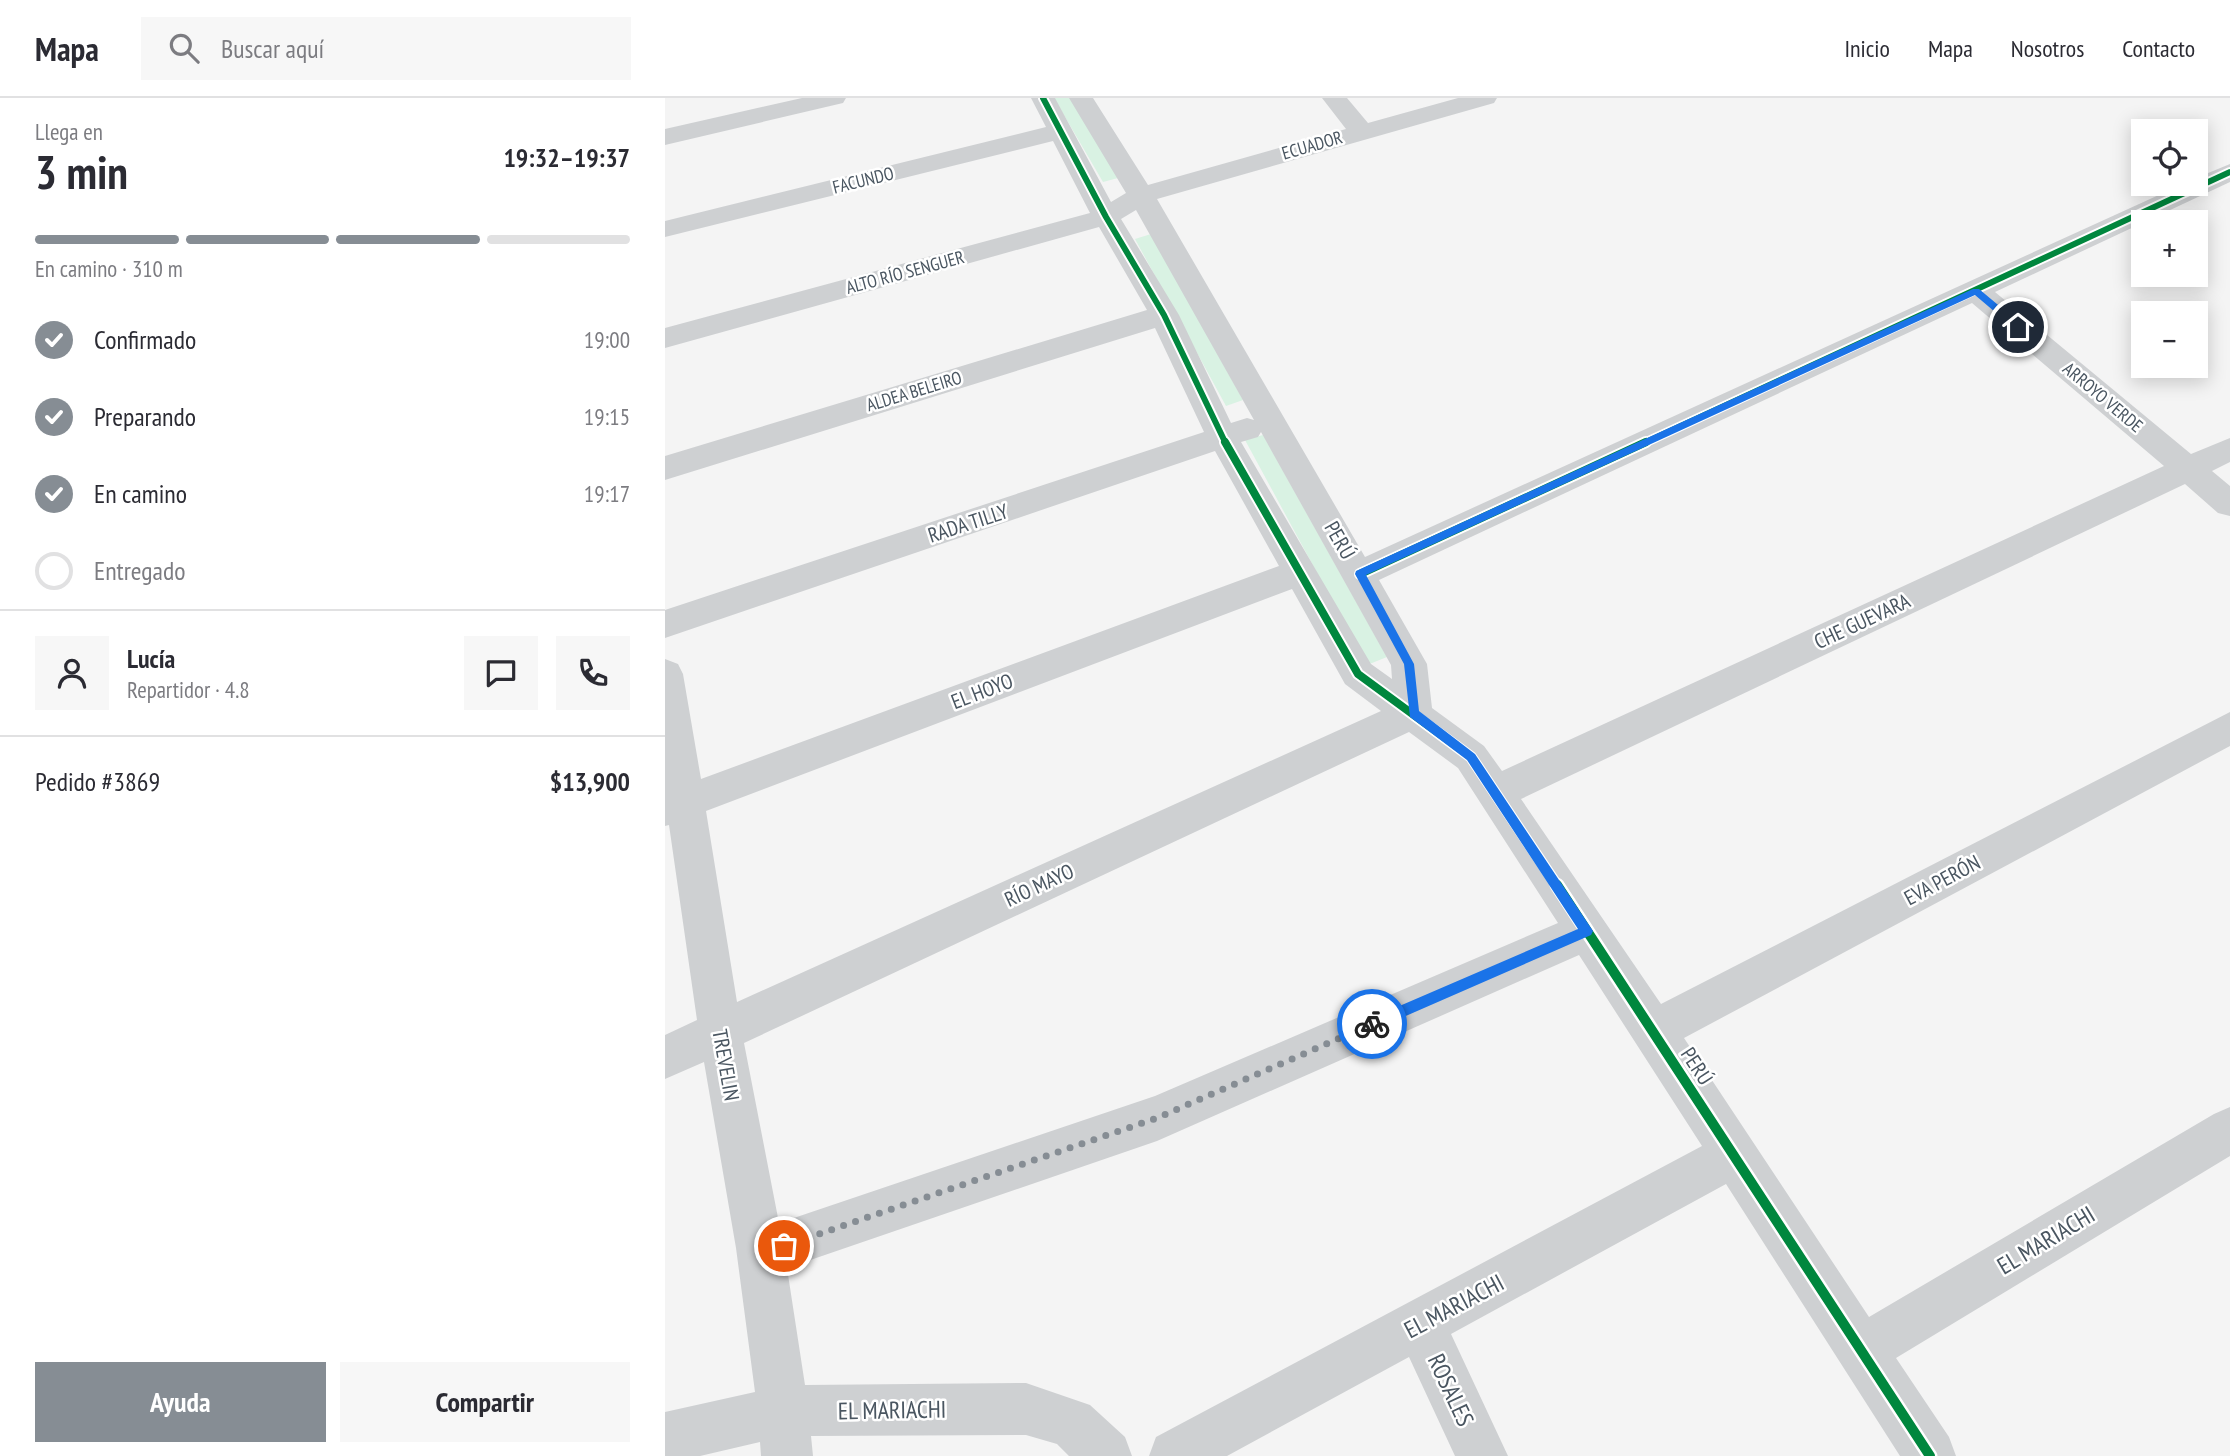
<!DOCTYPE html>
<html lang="es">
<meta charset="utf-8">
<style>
:root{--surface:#fff;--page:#f7f7f7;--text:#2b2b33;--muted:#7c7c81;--line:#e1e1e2;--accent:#868d94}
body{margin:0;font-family:"PT Sans Narrow",sans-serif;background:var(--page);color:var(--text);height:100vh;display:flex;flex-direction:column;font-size:26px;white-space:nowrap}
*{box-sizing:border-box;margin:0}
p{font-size:23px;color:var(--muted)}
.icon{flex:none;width:38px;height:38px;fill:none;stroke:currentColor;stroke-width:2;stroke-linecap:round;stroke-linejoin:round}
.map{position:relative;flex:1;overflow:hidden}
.details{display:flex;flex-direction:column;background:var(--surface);width:665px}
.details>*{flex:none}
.controls{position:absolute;left:1466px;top:21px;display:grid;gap:14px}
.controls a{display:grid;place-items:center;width:77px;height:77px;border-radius:0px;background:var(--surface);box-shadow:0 4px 18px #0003;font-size:35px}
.pin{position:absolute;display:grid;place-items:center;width:60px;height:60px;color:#fff;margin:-30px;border:4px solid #fff;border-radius:50%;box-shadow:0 2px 7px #0007}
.courier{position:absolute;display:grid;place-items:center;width:70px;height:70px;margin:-35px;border:5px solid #1a73e8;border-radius:50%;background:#fff;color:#222;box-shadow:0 2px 9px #0007}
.head em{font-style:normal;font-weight:700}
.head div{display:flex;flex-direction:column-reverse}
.head{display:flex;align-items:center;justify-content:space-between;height:119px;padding:0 35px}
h1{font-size:46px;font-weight:700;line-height:52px}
.bar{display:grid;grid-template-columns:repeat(4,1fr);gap:10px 7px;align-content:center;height:84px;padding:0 35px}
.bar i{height:9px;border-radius:5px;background:var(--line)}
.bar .active{background:var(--accent)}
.bar p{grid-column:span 4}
.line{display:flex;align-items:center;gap:18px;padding:0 35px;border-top:2px solid var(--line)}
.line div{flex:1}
.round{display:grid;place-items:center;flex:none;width:74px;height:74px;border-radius:0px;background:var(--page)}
ol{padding:0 35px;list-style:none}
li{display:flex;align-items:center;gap:21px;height:77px}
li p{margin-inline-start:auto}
li .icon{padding:7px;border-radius:50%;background:var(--accent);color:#fff;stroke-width:4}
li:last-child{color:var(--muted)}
li i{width:38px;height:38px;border:4px solid var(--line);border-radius:50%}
.action{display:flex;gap:14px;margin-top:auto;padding:14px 35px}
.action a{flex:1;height:80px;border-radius:0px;background:var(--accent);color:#fff;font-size:28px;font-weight:700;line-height:80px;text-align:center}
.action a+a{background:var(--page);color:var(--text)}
header{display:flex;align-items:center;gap:42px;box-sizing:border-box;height:98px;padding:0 35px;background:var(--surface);border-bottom:2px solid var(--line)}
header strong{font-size:33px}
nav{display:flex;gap:38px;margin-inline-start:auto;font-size:24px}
.search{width:490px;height:63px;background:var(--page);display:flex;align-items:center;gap:18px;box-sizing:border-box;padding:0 24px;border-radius:0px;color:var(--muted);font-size:26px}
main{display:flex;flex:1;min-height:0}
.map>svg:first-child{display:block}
.green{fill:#d9f2e3}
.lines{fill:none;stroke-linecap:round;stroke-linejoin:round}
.minor{fill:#ced0d2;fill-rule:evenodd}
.cycleway-far2-casing{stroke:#fff;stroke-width:10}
.cycleway-far1-casing{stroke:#fff;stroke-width:12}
.cycleway-casing{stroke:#fff;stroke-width:15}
.cycleway-far2{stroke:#00873e;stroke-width:6}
.cycleway-far1{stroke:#00873e;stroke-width:8}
.cycleway{stroke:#00873e;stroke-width:10}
.route{fill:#1a73e8}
.done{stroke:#868d94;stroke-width:7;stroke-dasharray:0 12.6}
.labels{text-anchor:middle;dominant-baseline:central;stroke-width:5;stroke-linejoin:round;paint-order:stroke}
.far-street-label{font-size:18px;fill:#4a5661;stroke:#fff}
.street-label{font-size:21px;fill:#4a5661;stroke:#fff}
.near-street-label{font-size:24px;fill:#4a5661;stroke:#fff}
</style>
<header>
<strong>Mapa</strong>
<div class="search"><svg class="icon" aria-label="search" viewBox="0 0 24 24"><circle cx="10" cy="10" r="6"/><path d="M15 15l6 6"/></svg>Buscar aquí</div>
<nav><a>Inicio</a><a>Mapa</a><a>Nosotros</a><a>Contacto</a></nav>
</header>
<main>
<section class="details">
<div class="head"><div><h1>3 min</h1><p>Llega en</p></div><em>19:32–19:37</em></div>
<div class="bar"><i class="active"></i><i class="active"></i><i class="active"></i><i></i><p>En camino · 310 m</p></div>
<ol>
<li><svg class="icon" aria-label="check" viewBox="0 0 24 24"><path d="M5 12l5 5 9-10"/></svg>Confirmado<p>19:00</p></li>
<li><svg class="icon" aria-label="check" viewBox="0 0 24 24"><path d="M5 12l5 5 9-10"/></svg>Preparando<p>19:15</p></li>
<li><svg class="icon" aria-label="check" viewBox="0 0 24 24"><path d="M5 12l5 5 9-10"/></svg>En camino<p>19:17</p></li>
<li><i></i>Entregado</li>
</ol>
<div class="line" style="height:126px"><a class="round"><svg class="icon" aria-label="person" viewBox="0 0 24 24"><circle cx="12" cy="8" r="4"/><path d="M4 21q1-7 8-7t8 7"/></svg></a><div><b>Lucía</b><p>Repartidor · 4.8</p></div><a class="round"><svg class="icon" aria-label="chat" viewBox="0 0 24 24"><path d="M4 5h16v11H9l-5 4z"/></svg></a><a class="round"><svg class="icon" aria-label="phone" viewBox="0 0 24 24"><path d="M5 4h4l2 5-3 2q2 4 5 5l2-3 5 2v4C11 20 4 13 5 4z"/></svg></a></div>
<div class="line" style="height:91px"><div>Pedido #3869</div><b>$13,900</b></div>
<div class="action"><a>Ayuda</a><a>Compartir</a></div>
</section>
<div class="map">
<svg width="1565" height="1358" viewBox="0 0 1565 1358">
<rect width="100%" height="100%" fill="#f4f4f4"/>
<g class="green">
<path d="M389,0H407L453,80L438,84Z"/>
<path d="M486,136L578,302L561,308L470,141Z"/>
<path d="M598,337L722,559L702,567L580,342Z"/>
</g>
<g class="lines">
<g class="minor">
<path d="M137,0H181L178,5L0,47V31Z"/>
<path d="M366,0H390L446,104L461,95L404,0H428L483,87L681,31L657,0H682L703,25L793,0H832L829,5L492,101L700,459L1518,86H1531V80L1565,66V84L1330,194L1526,356L1565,340V364L1547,373L1565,388V418L1553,415L1520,386L856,701L996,906L1565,614V648L1019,940L1204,1219L1549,1016L1565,1009V1058L1231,1260L1284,1339L1291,1358H1235L1061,1086L786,1236L843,1358H790L744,1259L562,1358H484L491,1339L1037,1048L914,857L492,1043L122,1170L140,1287L361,1285L425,1307L460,1339L467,1358H404L392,1346L361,1337L146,1338L148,1358H96L95,1344L35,1358H0V1314L90,1294L71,1150L39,964L0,981V937L32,922L4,727L0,728V561L13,566L18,576L36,681L614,468L550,353L0,540V512L539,334L490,230L0,382V358L482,212L434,129L0,250V230L425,115L388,43L0,139V123L381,29ZM471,112L589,322L582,320L566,325L514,217L456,121ZM1307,205L1499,368L837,673L819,648L767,610L762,566L714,482ZM596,334L726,567L727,581L706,566L576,344L593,339ZM627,491L680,586L716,613L72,904L41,713ZM744,634L793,670L893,825L490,998L114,1125L79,945Z"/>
</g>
<g class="cycleway-far2-casing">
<g id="cycleway-far2">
<path d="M378,0L441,119L499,217L561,346"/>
<path d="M977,346L1565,74"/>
</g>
</g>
<g class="cycleway-far1-casing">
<g id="cycleway-far1">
<path d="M560,344L693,576L806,659L893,789"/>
<path d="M695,476L981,344"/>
</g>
</g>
<g class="cycleway-casing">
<path id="cycleway" d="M892,787L1265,1358"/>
</g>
<use href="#cycleway-far2" class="cycleway-far2"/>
<use href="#cycleway-far1" class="cycleway-far1"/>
<use href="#cycleway" class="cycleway"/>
</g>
<path class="route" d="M1308,191H1314L1357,227V231H1350L1310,197L701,477L749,566L754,613L810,656L928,833L926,837L711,931H702V922L913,831L802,662L745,619L739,566L690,476L691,473Z"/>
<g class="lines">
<path class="done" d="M119,1148L492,1020L707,926"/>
</g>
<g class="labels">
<g class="far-street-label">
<text transform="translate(647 47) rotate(-16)">ECUADOR</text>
<text transform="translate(198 82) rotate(-14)">FACUNDO</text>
<text transform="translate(240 174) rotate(-15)">ALTO RÍO SENGUER</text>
<text transform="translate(249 293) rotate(-17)">ALDEA BELEIRO</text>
<text transform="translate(1438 299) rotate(40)">ARROYO VERDE</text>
</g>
<g class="street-label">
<text transform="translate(303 425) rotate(-18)">RADA TILLY</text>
<text transform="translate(675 442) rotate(60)">PERÚ</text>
<text transform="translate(1197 523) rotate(-25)">CHE GUEVARA</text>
<text transform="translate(317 593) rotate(-21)">EL HOYO</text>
<text transform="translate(1277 782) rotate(-28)">EVA PERÓN</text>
<text transform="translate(374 787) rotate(-25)">RÍO MAYO</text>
<text transform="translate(61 967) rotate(80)">TREVELIN</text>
<text transform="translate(1032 968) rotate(57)">PERÚ</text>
</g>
<g class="near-street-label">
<text transform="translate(1381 1142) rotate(-31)">EL MARIACHI</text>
<text transform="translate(789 1208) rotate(-28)">EL MARIACHI</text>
<text transform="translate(786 1292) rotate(65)">ROSALES</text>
<text transform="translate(227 1312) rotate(-1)">EL MARIACHI</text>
</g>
</g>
</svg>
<div class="controls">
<a><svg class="icon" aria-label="locate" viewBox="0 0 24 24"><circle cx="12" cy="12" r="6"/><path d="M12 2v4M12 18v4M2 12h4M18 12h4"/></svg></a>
<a>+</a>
<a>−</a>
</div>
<div class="pin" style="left:119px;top:1148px;background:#ea580c"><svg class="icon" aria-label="bag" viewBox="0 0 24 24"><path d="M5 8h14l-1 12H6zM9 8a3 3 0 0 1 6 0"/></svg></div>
<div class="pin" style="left:1353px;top:229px;background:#1f2937"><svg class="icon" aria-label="home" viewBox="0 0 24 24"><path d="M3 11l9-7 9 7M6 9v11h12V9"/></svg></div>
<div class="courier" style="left:707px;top:926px"><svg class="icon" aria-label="bike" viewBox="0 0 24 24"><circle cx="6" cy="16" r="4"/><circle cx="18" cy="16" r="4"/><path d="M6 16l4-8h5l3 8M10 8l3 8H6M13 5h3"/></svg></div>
</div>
</main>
